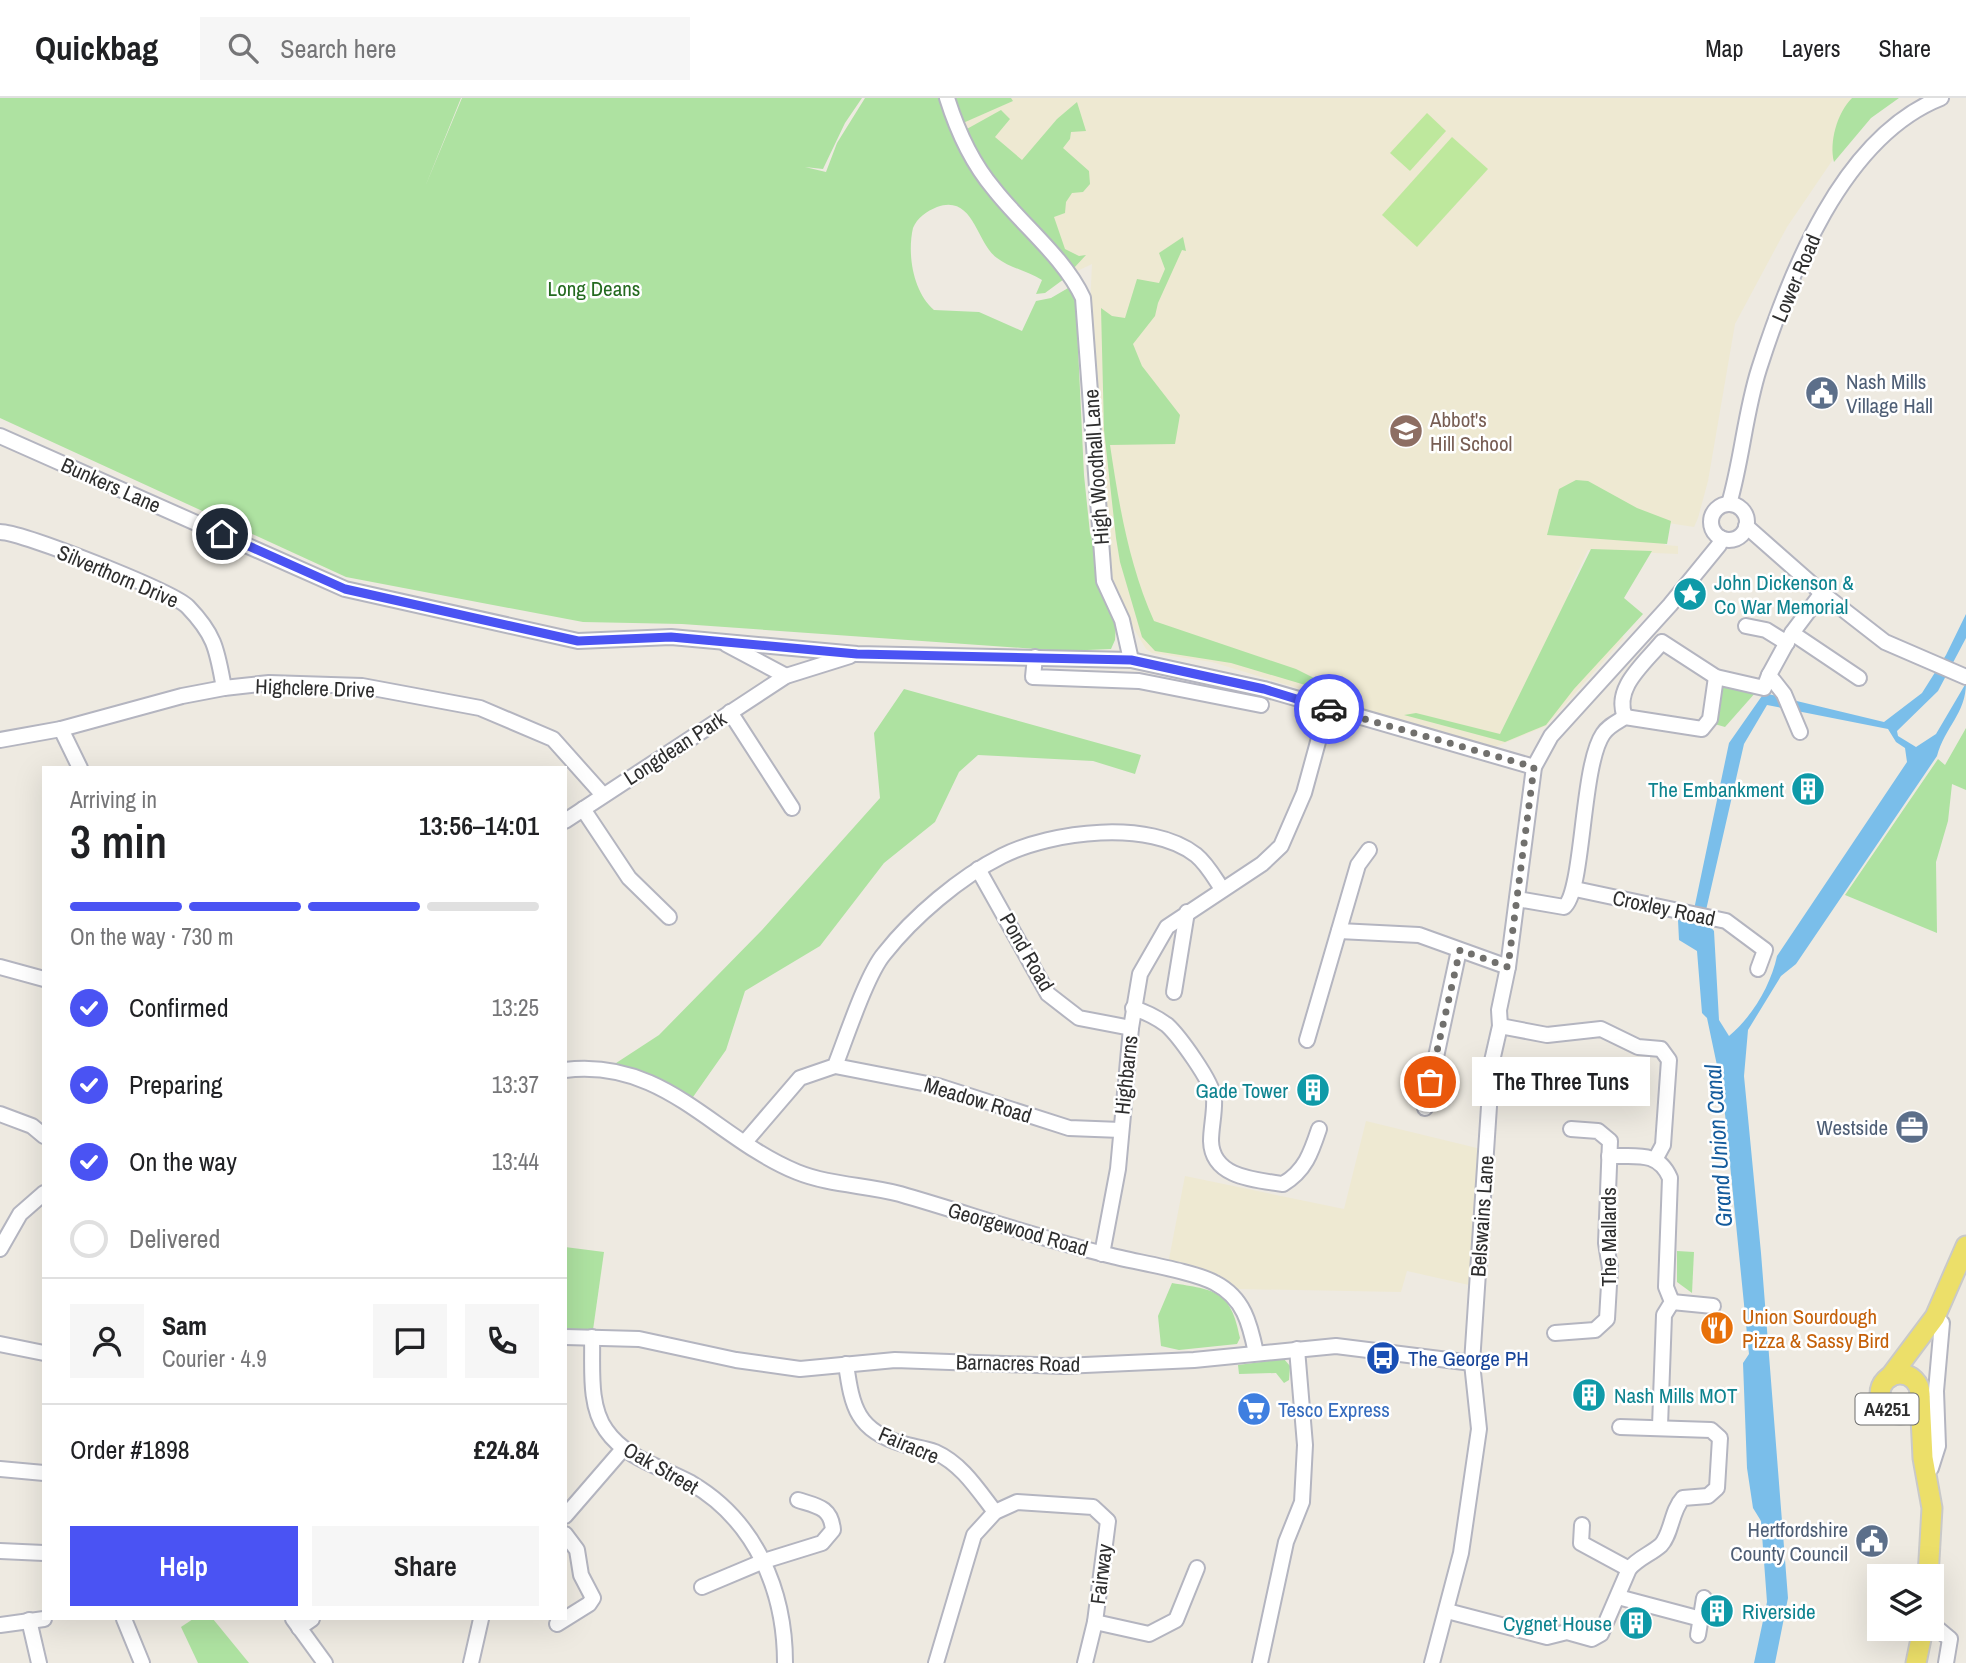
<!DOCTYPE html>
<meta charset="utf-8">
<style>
:root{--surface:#fff;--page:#f6f6f6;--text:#202124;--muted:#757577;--line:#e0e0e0;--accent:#4a53f3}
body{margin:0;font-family:"Archivo Narrow",sans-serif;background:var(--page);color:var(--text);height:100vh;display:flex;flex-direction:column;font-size:26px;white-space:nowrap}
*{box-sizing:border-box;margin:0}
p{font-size:23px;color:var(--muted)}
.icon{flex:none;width:38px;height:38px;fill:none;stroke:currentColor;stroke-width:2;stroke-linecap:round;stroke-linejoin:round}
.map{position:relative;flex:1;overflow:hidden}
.drawer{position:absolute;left:42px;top:668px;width:525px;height:854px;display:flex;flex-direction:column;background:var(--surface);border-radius:0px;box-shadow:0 7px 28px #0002}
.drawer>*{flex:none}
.tools{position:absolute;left:1867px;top:1466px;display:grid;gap:14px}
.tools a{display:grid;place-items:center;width:77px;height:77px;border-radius:0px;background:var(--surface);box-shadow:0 7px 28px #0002;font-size:35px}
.pin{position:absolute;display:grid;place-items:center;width:60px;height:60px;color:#fff;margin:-30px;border:4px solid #fff;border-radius:50%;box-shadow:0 2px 7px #0007}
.courier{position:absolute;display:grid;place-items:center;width:70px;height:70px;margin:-35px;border:5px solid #4a53f3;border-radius:50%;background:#fff;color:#222;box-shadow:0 2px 9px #0007}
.bubble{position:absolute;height:49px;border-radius:0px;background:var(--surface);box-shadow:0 7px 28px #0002;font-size:23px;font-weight:600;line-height:49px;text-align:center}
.overview em{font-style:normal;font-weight:600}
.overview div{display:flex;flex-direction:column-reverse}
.overview{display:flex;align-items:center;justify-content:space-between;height:119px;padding:0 28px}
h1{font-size:46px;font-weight:600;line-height:52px}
.bar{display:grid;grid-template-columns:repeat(4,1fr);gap:10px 7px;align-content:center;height:84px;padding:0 28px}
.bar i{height:9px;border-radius:5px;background:var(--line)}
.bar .active{background:var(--accent)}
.bar p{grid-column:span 4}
.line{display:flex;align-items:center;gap:18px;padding:0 28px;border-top:2px solid var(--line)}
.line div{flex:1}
.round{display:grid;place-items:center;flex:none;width:74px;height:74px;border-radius:0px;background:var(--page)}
ol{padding:0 28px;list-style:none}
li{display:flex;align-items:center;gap:21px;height:77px}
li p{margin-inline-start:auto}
li .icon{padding:7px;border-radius:50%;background:var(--accent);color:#fff;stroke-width:4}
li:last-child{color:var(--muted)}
li i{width:38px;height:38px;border:4px solid var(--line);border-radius:50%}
.primary-button{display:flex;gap:14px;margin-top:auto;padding:14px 28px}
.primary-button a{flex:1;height:80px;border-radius:0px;background:var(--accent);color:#fff;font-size:28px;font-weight:600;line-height:80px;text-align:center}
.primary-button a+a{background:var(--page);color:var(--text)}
header{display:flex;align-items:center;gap:42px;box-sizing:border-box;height:98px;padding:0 35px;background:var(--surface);border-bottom:2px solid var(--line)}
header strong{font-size:33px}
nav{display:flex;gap:38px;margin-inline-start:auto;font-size:24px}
.search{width:490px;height:63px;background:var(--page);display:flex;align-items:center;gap:18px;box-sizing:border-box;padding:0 24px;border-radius:0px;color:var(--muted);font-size:26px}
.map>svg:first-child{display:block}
.education{fill:#eee9d2}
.green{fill:#aee2a1}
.pitch{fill:#bee89d}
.water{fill:#7abeea;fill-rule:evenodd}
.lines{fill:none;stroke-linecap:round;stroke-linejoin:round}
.minor-casing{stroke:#b4b5c0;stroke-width:18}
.major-casing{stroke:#c9c9c9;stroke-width:23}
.minor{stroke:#fff;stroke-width:14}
.major{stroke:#ecdf69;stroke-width:19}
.done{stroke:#71706d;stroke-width:7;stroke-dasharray:0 12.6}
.route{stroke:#4a53f3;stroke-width:9}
.labels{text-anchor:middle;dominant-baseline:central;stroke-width:5;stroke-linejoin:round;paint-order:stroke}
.shield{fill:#fff;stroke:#6d6d6d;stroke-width:2}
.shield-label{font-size:19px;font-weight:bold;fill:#2e2e2e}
.street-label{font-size:21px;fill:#2e2e2e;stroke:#fff}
.park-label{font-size:21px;fill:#246a1f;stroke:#fff}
.service-label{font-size:21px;fill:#4e5e75;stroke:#fff;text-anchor:end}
.education-label{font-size:21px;fill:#785e54;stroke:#fff;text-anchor:start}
.culture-label{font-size:21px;fill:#0d838f;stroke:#fff;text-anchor:start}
.food-label{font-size:21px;fill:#c56008;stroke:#fff;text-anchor:start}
.transit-label{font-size:21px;fill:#164399;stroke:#fff;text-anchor:start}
.shop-label{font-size:21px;fill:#366cbe;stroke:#fff;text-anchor:start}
.water-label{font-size:23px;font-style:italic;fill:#145b9c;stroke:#fff}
</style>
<header>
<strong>Quickbag</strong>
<div class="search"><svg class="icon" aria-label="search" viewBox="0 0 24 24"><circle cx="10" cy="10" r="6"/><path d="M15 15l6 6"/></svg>Search here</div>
<nav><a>Map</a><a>Layers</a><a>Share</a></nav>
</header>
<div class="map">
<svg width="1966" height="1565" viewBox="0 0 1966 1565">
<rect width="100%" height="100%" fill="#eeeae1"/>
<g class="education">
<path d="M946,0H1884L1892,4L1876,12L1836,57L1787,129L1735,226L1708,383L1698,420L1694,429L1668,425L1665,447L1678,448V456L1588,452L1568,494L1624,540L1546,628L1495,649L1350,613L1351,609L1337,602L1212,564L1152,555L1146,551L1131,526L1110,473L1089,229L1092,166L1073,175L994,84Z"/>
<path d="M1366,1023L1481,1051L1476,1064L1480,1072L1469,1187L1407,1173L1401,1194L1238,1191L1222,1182L1168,1166L1185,1078L1344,1111Z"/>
</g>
<g class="green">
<path d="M0,0H461L425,89L462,0H862L845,25L823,71L805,69L826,74L837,45L865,0H940C965,71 1015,126 1064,181L1045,195L1036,196L1042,182C1028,173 1010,170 997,160C976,145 974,96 937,109C927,113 917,120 913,130C907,156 913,194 934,212L979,214L1022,233L1036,203L1051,200L1075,186L1084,377L1090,435L1116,526L1115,542L1111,551L1064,553L682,526L583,524L346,479L0,320Z"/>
<path d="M949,0H1011L1013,3L963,25Z"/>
<path d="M1852,0H1899L1871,20L1834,64C1829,44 1837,15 1852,0Z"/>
<path d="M1077,4L1086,33L1071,34L1070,41L1063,50L1089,73L1090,86L1083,94L1072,95L1066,104L1065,115L1054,119L1065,151L1079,158L1086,157L1073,171C1049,143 971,63 965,32L1001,12L1010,21L995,39L1022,62L1057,21Z"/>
<path d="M1183,139L1186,153L1182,152L1158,205L1155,218L1133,246L1142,268L1180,317L1175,346L1110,347C1119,407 1129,467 1154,523L1296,571L1328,587L1322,592L1231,565L1155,553L1142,539L1120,464L1116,440L1104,332L1101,210L1112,218L1125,220L1137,181L1159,185L1165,171L1159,155Z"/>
<path d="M1576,382L1588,383L1637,410L1671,423L1667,446L1547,437L1559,391Z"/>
<path d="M1591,451L1652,453L1624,500L1643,516L1574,591L1546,627L1505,644L1404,617L1416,615L1500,636Z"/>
<path d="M1722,586L1756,594L1725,629L1711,625Z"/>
<path d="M904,591L1141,657L1135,676L1093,663L978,657L959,674L935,724L884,765L820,848L745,893L726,952L686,1009L610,969L659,937L762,832L880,700L874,635Z"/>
<path d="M1966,630V692L1952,686L1948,723L1936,764L1937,835L1845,797L1938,661L1945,667Z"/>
<path d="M565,1149L604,1154L592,1239H565Z"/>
<path d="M1677,1153L1694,1154L1692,1195L1677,1184Z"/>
<path d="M1172,1185C1215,1192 1231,1192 1240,1240L1237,1246L1179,1252L1161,1248L1158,1218Z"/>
<path d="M1284,1261L1290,1268L1289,1282L1284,1285L1276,1275L1239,1276L1238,1267Z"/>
<path d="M193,1521H213L249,1565H198L181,1529Z"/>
</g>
<g class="pitch">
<path d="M1427,15L1446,33L1410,73L1390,55Z"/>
<path d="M1452,39L1488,71L1417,149L1382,117Z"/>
</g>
<path class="water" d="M1966,516V540L1938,593L1897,633L1898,638L1916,649L1936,636L1966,585C1966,615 1945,629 1937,658L1796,866L1781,878L1748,932L1744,978L1761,1155L1788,1500L1775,1565H1754L1767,1504L1761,1423L1753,1410L1747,1370L1743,1265L1749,1256L1723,996L1707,920L1702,915L1697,853L1679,842L1678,822L1692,821L1729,645L1764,595L1884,624L1922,595L1946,557ZM1767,607L1888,631L1896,644L1905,650L1907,664L1777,858C1771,887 1752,919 1729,938L1719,922L1714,833L1704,821L1744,646Z"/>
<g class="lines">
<g class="minor-casing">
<g id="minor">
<path d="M947,0C957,32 972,65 994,91C1022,127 1064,159 1083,200L1104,483L1122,522L1131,562"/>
<path d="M0,338L345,491L578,543L671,539L857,556L1131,562L1264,591L1534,669"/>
<path d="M1729,406C1742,362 1745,315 1759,271C1789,177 1842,39 1941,0"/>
<circle cx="1729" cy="424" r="18"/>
<path d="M1746,428L1822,495L1885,544L1966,579"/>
<path d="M0,434C22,434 174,494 188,509C216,538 217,553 224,590"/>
<path d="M1746,528L1766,532L1787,545"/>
<path d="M1792,535L1859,580"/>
<path d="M726,546L786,578"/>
<path d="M1035,559L1033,579L1139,583L1261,607"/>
<path d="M730,614L792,710"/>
<path d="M1625,619C1613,590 1644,566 1662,544L1716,579L1764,590L1769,577"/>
<path d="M61,631L80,670"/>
<path d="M1800,634L1784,596L1769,577L1792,535L1822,495"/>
<path d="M0,642L61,631L182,598L224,590L269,585L362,588L480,610L553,641L603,697"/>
<path d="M583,711L629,780L669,819"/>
<path d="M565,723L786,578L850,558"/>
<path d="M978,771L1048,896L1079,920L1131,930"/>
<path d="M1575,791L1726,823L1765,852L1758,871"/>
<path d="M1517,801L1564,809C1584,794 1581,668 1603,636C1608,628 1617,624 1625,619L1702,631L1710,621L1716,579"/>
<path d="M1339,833L1419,837L1508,869"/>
<path d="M0,869L44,881"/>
<path d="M1174,894L1187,814"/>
<path d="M1133,910C1146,914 1156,919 1167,927C1179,938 1212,983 1214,1000C1215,1014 1211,1029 1211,1043C1212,1080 1256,1082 1283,1086C1305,1073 1311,1055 1319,1031"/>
<path d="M1500,928L1547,937L1601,931L1638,949L1661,951L1669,962L1663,1047L1656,1060"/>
<path d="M1307,942L1358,767L1369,752"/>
<path d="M835,968L938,988L1069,1030L1121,1032"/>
<path d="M565,972C665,960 714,1040 797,1074C829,1087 866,1087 900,1096C969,1116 1038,1140 1108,1157C1134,1164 1194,1173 1215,1185C1244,1200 1250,1226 1256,1255"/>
<path d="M1425,1010L1459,852"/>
<path d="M0,1016L32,1028L44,1038"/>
<path d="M745,1044L800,980L835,968C846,940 867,876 884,856C913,819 960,779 1002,758C1052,733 1150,721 1196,757C1207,766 1214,779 1222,791"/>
<path d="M1609,1058C1635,1059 1658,1052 1670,1080L1666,1189L1672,1204L1664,1217L1660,1328"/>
<path d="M0,1151L20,1116L44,1095"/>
<path d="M1102,1156L1118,1071L1131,930L1140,876L1167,829L1262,766L1281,748L1304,695L1327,611"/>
<path d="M1672,1204L1713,1208"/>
<path d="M1555,1235L1595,1232L1607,1221L1610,1170L1606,1145L1610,1043L1598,1033L1571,1031"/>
<path d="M565,1239L639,1241L736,1262L800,1271L895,1262L1063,1268L1194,1262L1336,1248L1472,1265"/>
<path d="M592,1239C593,1268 588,1307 606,1332C626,1361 662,1369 691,1385C756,1423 785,1493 785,1565"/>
<path d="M0,1246L44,1255"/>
<path d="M846,1266C852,1309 857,1333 903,1346C913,1349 925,1350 935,1354C962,1366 978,1392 995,1414"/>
<path d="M0,1371L44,1375"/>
<path d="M1925,1377L1931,1370L1938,1348L1936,1293L1942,1225L1935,1219"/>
<path d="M565,1418L623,1351"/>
<path d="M1582,1427L1581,1445L1629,1471"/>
<path d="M0,1453L44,1455"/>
<path d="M702,1489L764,1463L822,1445L833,1432C831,1409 817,1408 798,1402"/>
<path d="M1618,1499L1701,1521"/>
<path d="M1447,1513L1547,1539L1567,1534L1592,1541L1601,1536L1629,1471C1638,1460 1651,1456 1661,1447C1672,1435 1671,1413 1683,1400L1708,1398L1717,1390L1720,1340L1711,1332L1620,1329"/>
<path d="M124,1521L142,1565"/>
<path d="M293,1521L325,1565"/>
<path d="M29,1522L39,1565"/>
<path d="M1095,1524L1149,1536L1176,1522L1197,1470"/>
<path d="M557,1526L589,1506L593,1500L581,1477L577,1452L565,1436"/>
<path d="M1932,1526L1950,1541L1946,1565"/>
<path d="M0,1527L44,1521"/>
<path d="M299,1530L312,1521"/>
<path d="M1698,1537L1704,1500"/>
<path d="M471,1565L481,1521"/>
<path d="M936,1565L974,1437L995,1414L1017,1404L1093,1409L1108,1423L1095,1524L1085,1565"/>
<path d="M1260,1565L1286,1444L1302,1404L1305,1347L1297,1251"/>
<path d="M1432,1565L1461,1455L1479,1331L1472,1265L1492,963L1500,928L1499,912L1508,869L1534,669L1551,638L1670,507L1719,447L1721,440"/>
</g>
</g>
<g class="major-casing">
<g id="major">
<circle cx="1900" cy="1296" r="20"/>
<path d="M1890,1279L1935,1219L1966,1148"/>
<path d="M1920,1299L1923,1360L1932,1410L1928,1479"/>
<path d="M1916,1565L1923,1531"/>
</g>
</g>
<use href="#minor" class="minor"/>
<use href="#major" class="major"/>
</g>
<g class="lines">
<path class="done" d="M1329,611L1534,669L1508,869L1460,852L1430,984"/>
<path class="route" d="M222,436L345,491L578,543L671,539L857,556L1131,562L1264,591L1329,611"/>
</g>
<defs>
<g id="civic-disc" transform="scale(1.75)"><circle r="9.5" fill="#5c6f8a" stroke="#fff"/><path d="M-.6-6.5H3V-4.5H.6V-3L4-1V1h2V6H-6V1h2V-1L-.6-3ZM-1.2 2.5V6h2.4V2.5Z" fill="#fff"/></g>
<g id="school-disc" transform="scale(1.75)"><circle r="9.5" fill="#8d6e63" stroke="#fff"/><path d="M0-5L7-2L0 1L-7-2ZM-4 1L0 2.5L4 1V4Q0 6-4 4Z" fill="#fff"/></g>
<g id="sight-disc" transform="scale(1.75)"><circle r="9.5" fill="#0f9aa8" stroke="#fff"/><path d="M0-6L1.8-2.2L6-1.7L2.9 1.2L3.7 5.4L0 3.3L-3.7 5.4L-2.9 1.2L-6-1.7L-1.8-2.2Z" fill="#fff"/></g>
<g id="building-disc" transform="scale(1.75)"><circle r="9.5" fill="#0f9aa8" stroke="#fff"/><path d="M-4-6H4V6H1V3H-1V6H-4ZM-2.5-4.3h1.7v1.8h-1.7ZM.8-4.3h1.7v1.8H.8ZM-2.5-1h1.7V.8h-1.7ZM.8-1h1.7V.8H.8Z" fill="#fff"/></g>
<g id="office-disc" transform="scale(1.75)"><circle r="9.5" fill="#5c6f8a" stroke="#fff"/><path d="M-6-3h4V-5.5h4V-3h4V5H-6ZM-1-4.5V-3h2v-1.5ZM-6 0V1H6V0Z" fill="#fff"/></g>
<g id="restaurant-disc" transform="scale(1.75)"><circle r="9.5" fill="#e8710a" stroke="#fff"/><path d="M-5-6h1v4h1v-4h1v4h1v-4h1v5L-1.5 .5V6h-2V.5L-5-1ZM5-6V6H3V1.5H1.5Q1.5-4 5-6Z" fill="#fff"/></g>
<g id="bus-disc" transform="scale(1.75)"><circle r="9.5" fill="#1a4fb4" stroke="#fff"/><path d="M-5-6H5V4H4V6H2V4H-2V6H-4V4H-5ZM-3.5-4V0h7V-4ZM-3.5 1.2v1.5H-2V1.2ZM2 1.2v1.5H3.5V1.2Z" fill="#fff"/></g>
<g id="supermarket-disc" transform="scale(1.75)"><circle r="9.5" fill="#3f7fe0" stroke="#fff"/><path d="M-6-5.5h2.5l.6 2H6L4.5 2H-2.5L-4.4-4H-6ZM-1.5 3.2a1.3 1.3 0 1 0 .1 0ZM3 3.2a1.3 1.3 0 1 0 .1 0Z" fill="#fff"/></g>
</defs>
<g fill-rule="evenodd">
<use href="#civic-disc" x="1822" y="295"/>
<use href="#school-disc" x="1406" y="333"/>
<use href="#sight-disc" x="1690" y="496"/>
<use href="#building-disc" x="1808" y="691"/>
<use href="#building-disc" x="1313" y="992"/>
<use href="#office-disc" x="1912" y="1029"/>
<use href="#restaurant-disc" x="1717" y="1230"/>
<use href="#bus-disc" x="1383" y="1260"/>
<use href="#building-disc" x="1589" y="1297"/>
<use href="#supermarket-disc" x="1254" y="1311"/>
<use href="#civic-disc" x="1872" y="1443"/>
<use href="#building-disc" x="1717" y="1513"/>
<use href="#building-disc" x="1636" y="1525"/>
</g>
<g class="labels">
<rect class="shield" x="1855.5" y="1295.5" width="63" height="31" rx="5"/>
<g class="shield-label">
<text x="1887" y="1311">A4251</text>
</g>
<g class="street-label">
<text transform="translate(1796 180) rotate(-67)">Lower Road</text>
<text transform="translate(1096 369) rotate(-94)">High Woodhall Lane</text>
<text transform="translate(111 387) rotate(24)">Bunkers Lane</text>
<text transform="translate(118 478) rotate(23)">Silverthorn Drive</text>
<text transform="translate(315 590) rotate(2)">Highclere Drive</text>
<text transform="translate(675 650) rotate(-33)">Longdean Park</text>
<text transform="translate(1664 810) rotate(12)">Croxley Road</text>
<text transform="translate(1027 854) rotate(60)">Pond Road</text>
<text transform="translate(1126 977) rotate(-84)">Highbarns</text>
<text transform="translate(978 1002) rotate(17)">Meadow Road</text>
<text transform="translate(1482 1118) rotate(-86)">Belswains Lane</text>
<text transform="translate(1018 1131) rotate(16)">Georgewood Road</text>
<text transform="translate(1608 1139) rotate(-90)">The Mallards</text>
<text transform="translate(1018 1265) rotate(1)">Barnacres Road</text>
<text transform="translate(909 1347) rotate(23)">Fairacre</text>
<text transform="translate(661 1370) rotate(30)">Oak Street</text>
<text transform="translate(1101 1476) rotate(-83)">Fairway</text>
</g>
<g class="park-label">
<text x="594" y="190">Long Deans</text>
</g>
<g class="service-label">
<text x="1846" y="283" text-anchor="start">Nash Mills<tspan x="1846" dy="24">Village Hall</tspan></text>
<text x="1888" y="1029">Westside</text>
<text x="1848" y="1431">Hertfordshire<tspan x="1848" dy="24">County Council</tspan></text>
</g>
<g class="education-label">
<text x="1430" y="321">Abbot's<tspan x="1430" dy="24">Hill School</tspan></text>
</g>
<g class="culture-label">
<text x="1714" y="484">John Dickenson &amp;<tspan x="1714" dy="24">Co War Memorial</tspan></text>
<text x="1784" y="691" text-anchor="end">The Embankment</text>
<text x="1288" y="992" text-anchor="end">Gade Tower</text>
<text x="1614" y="1297">Nash Mills MOT</text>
<text x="1742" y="1513">Riverside</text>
<text x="1612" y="1525" text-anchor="end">Cygnet House</text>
</g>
<g class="food-label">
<text x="1742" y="1218">Union Sourdough<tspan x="1742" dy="24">Pizza &amp; Sassy Bird</tspan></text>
</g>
<g class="transit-label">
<text x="1408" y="1260">The George PH</text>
</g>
<g class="shop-label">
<text x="1278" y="1311">Tesco Express</text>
</g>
<g class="water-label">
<text transform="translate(1718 1048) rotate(-94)">Grand Union Canal</text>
</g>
</g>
</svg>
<div class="tools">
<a><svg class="icon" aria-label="layers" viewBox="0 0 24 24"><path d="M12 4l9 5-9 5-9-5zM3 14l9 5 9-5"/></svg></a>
</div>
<div class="pin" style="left:1430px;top:984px;background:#ea580c"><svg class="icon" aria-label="bag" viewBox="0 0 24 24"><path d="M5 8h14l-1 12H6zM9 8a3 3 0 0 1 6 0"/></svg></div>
<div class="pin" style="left:222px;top:436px;background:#1f2937"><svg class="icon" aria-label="home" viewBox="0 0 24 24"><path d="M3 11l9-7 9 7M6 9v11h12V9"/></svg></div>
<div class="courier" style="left:1329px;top:611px"><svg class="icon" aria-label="car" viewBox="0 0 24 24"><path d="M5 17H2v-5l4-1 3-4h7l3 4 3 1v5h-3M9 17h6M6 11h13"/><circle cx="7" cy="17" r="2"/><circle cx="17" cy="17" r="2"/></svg></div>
<div class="bubble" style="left:1472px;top:959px;width:178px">The Three Tuns</div>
<section class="drawer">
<div class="overview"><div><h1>3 min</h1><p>Arriving in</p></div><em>13:56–14:01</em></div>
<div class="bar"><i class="active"></i><i class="active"></i><i class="active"></i><i></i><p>On the way · 730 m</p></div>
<ol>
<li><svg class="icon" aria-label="check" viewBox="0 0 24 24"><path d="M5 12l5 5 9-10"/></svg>Confirmed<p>13:25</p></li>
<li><svg class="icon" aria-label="check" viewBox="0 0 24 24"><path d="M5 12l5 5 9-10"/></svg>Preparing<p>13:37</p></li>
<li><svg class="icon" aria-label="check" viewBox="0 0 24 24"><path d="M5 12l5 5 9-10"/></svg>On the way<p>13:44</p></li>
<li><i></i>Delivered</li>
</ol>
<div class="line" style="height:126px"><a class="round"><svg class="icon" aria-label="person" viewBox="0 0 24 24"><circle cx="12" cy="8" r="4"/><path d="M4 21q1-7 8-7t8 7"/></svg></a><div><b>Sam</b><p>Courier · 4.9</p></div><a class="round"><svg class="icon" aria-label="chat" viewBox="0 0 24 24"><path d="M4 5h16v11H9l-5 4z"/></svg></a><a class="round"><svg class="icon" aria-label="phone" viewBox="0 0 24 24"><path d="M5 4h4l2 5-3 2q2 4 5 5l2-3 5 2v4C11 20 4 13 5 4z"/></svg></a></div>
<div class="line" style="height:91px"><div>Order #1898</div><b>£24.84</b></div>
<div class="primary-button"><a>Help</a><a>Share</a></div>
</section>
</div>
